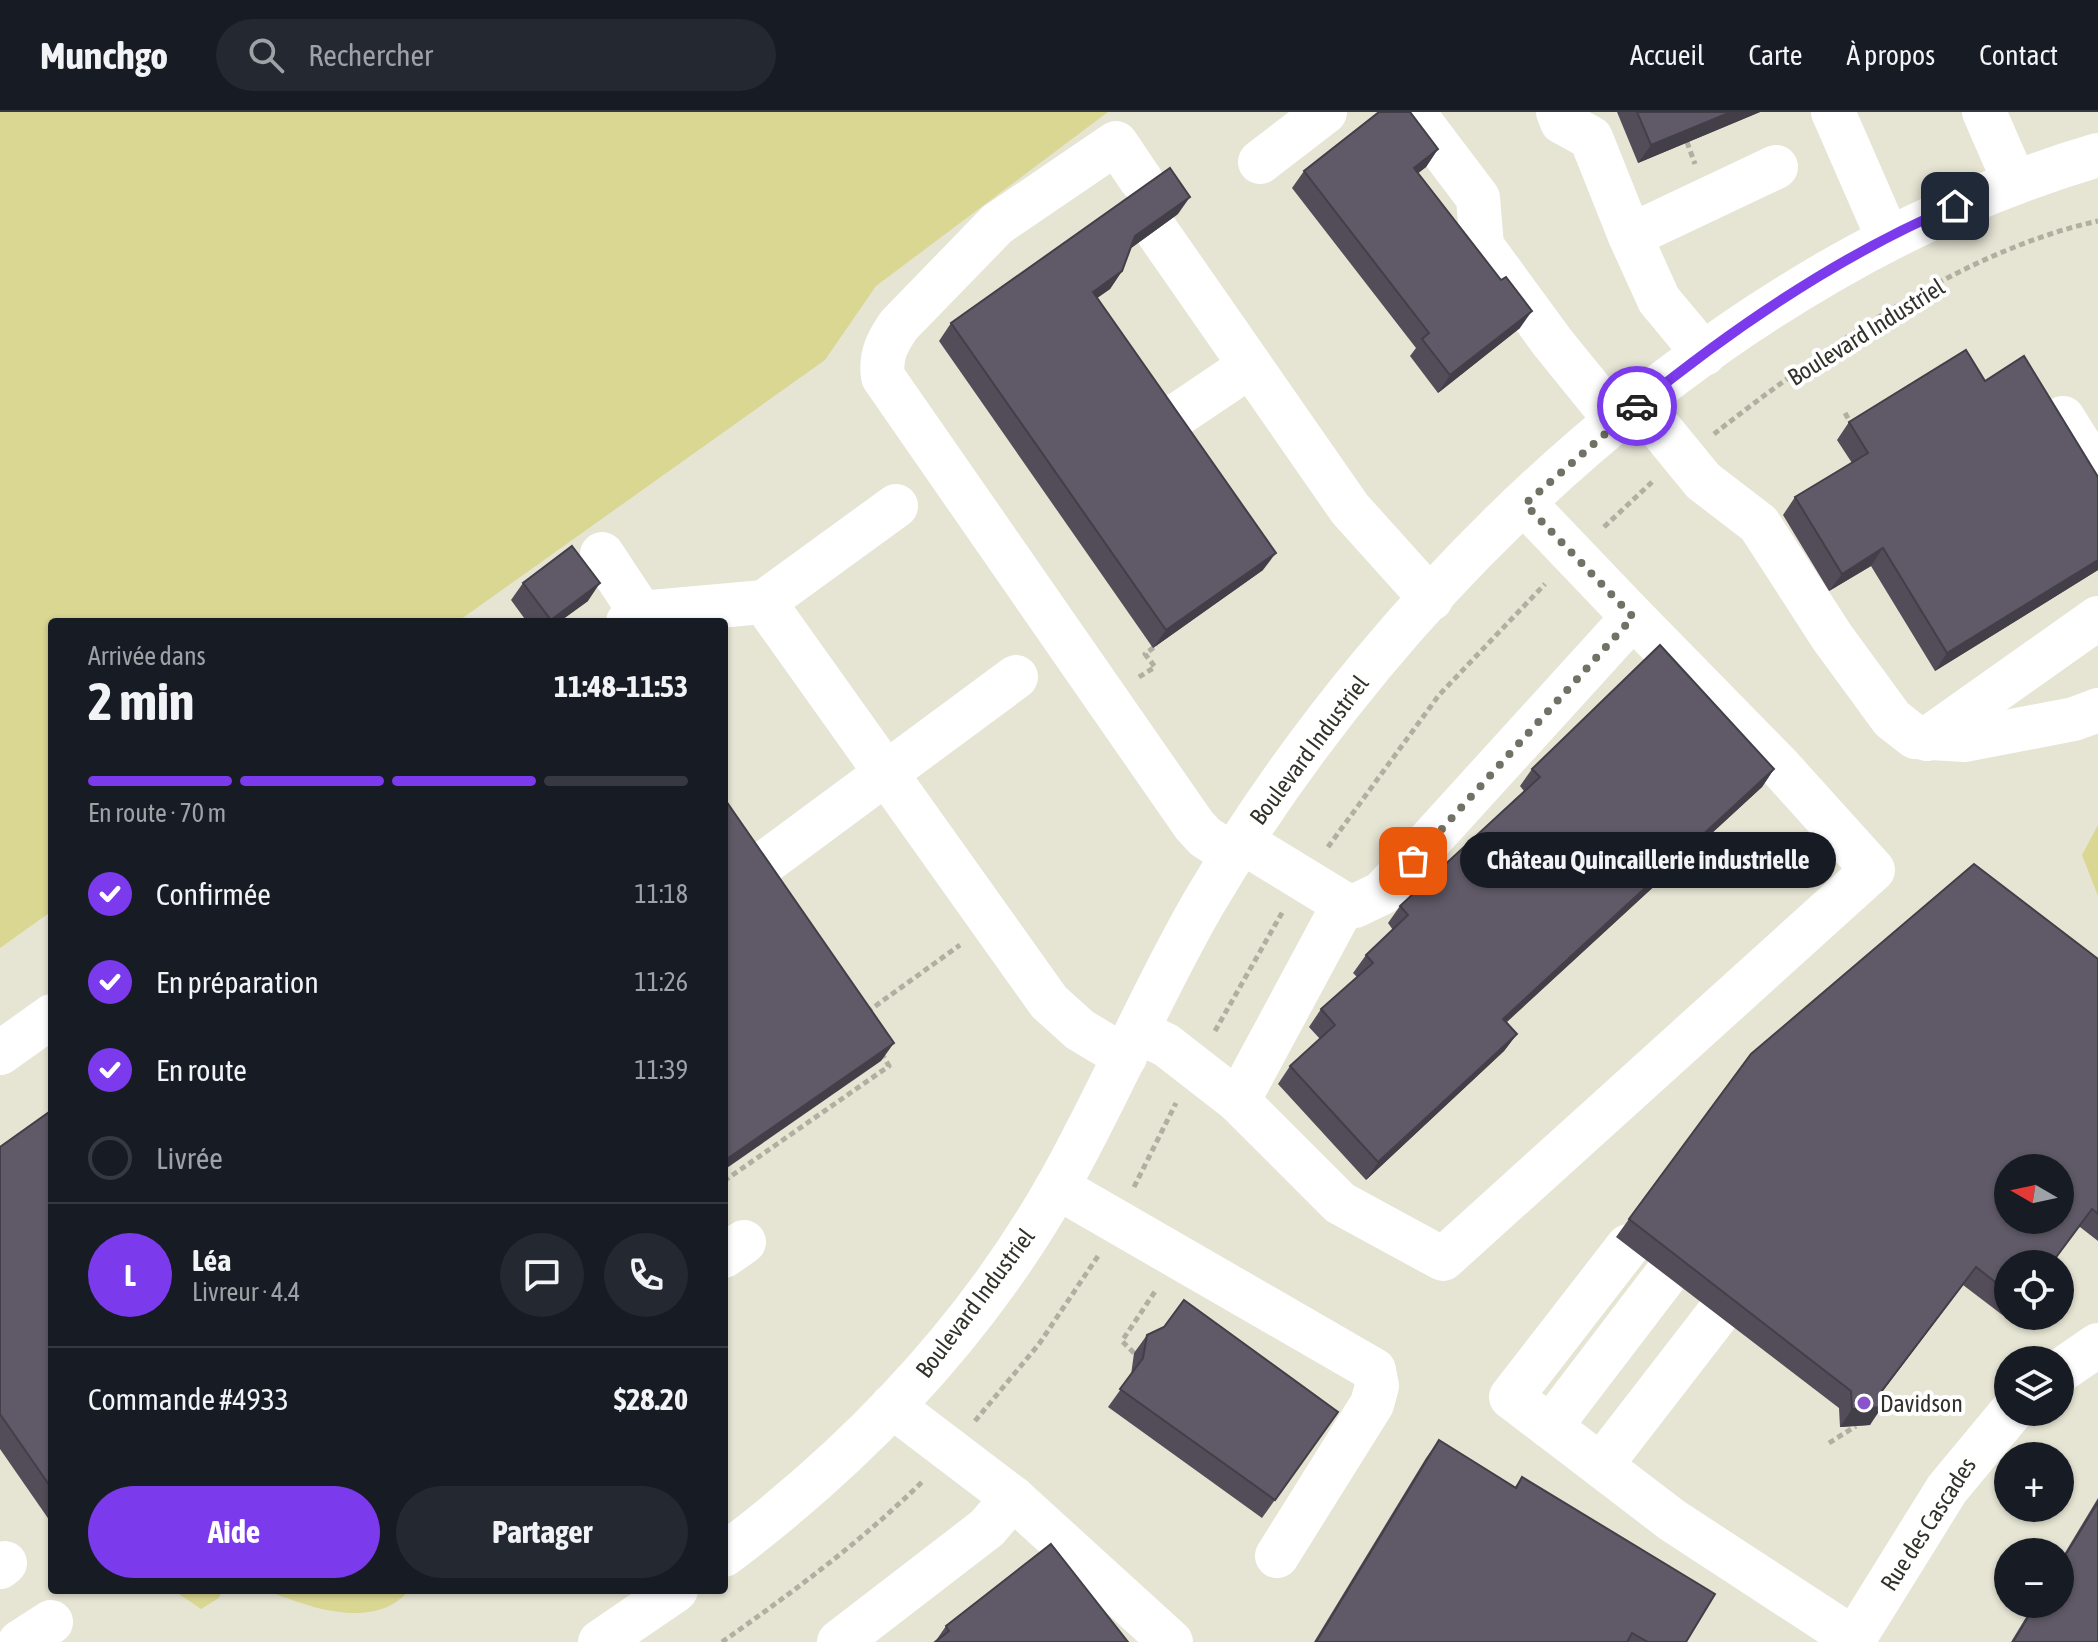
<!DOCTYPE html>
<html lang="fr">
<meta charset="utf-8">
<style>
:root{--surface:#171b24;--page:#242831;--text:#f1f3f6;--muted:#9ea1a6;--line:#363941;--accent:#7c3aed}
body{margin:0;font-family:"Asap Condensed",sans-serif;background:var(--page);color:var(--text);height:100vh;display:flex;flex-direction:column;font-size:30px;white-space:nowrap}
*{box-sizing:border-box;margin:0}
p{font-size:26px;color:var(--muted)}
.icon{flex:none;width:44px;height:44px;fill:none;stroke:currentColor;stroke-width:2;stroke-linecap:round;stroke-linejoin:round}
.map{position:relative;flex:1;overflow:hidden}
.sheet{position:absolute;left:48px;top:506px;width:680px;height:976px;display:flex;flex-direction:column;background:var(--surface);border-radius:8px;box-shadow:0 2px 6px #0004}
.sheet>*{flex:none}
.needle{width:52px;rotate:279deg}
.controls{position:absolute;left:1994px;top:1042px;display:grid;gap:16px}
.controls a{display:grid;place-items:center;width:80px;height:80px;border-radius:50%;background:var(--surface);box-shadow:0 2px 6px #0004;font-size:40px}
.pin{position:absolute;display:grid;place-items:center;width:68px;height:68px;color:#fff;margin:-34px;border-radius:16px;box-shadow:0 4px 12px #0006}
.courier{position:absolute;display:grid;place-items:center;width:80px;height:80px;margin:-40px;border:6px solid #7c3aed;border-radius:50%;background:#fff;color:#222;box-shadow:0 2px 10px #0007}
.bubble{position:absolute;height:56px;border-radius:28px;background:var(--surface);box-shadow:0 2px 6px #0004;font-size:26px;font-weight:700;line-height:56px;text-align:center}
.summary em{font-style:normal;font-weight:700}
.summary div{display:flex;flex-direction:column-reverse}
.summary{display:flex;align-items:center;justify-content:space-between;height:136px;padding:0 40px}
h1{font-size:52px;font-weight:700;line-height:60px}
.bar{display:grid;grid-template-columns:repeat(4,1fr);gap:12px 8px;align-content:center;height:96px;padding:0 40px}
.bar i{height:10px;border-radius:6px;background:var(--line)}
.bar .on{background:var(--accent)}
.bar p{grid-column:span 4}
.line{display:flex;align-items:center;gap:20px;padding:0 40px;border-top:2px solid var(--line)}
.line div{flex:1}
.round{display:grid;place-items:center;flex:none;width:84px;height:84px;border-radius:42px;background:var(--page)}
ol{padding:0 40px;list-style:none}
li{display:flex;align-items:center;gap:24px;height:88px}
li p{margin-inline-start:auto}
li .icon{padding:8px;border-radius:50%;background:var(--accent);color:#fff;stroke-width:4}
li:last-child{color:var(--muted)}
li i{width:44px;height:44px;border:4px solid var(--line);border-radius:50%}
.cta{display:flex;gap:16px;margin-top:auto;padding:16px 40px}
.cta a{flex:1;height:92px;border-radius:48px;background:var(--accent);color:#fff;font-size:32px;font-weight:700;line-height:92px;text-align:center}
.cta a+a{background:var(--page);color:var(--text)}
header{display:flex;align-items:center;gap:48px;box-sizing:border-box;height:112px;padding:0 40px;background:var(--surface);border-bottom:2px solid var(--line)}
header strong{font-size:38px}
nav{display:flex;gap:44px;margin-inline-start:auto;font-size:28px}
.search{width:560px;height:72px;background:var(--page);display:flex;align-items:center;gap:20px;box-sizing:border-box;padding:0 28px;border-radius:44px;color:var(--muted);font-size:30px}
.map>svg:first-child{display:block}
.green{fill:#dad793}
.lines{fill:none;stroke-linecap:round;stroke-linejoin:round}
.path{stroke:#b0afa1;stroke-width:5;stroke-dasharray:6 4;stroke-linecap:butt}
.minor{stroke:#fff;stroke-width:44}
.wall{fill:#534d59}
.shaded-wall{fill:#433f49}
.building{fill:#605a68;stroke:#433f49;stroke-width:2;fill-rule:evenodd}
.done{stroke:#717166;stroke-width:8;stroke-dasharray:0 14.4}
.route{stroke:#7c3aed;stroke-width:10}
.poi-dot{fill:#8b53cb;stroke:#fff;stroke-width:3}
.labels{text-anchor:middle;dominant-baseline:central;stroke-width:8;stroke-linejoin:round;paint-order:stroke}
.street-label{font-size:24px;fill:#32322b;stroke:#fff}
.poi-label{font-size:24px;fill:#32322b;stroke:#fff;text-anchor:start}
</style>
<header>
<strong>Munchgo</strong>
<div class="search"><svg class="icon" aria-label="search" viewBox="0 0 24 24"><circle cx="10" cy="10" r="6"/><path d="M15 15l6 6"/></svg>Rechercher</div>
<nav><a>Accueil</a><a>Carte</a><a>À propos</a><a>Contact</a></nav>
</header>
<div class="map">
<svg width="2098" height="1530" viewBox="0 0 2098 1530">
<rect width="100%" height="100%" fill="#e6e5d4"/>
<g class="green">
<path d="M0,0H1108L876,174L825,248L457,510H52V799L0,836Z"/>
<path d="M2098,713V784L2082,743Z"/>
<path d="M173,1478H222L219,1486L201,1497Z"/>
<path d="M266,1478H409C375,1520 307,1495 266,1478Z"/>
</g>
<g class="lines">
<g class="path">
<path d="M1687,30L1695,52"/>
<path d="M1845,301L1852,313"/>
<path d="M1714,322C1823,237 1961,139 2098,109"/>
<path d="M1604,415L1652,370"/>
<path d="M1139,565L1155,555L1145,542L1157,533"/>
<path d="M1328,735L1439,583L1545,472"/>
<path d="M867,900L960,833"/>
<path d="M1215,919L1283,799"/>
<path d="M724,1069L889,954L882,942"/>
<path d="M1134,1075L1176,991"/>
<path d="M1134,1241L1122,1229L1156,1178"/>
<path d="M975,1309L1039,1232L1098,1144"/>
<path d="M1829,1331L1856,1314"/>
<path d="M722,1530C793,1480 862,1429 924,1368"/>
</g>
<g class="minor">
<path d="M1413,0L1478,86L1482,134L1553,231L1617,310"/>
<path d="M1558,0L1562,10L1591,26L1630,124"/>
<path d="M1833,0L1888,126"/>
<path d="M1984,0L2015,71"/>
<path d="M1260,50L1325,0"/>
<path d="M1141,68L1116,31L997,112L899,213C887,230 880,244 883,265L1194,713L1205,725L1233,743"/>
<path d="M1156,118L1350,397L1431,487"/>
<path d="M1704,242L1659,188L1630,124L1776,55"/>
<path d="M1640,292L1703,369L1759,412L1832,525L1892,607L1915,625L1965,628L2074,607L2098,598"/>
<path d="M2063,306L2098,362"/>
<path d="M1161,314L1250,254"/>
<path d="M602,442L641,501"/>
<path d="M764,490L896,394"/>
<path d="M628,510L641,501L764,490L1049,890L1080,918L1125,945"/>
<path d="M1927,627L2098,506"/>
<path d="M751,761L1016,565"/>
<path d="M1344,792L1355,794L1382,781L1633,505L1525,392"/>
<path d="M1138,920L1166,933L1238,989L1344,792L1241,729"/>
<path d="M0,941L52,904"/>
<path d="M1238,989L1340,1091L1443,1147L1873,758L1781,656L1633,505"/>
<path d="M1057,1075L1374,1258L1377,1274L1372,1292L1277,1444"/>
<path d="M1628,1134L1511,1285L1672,1408L1854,1527"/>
<path d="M724,1144L744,1130"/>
<path d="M2060,1259L2098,1233"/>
<path d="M1550,1315L1666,1163"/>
<path d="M1601,1353L1717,1203"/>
<path d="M1013,1386L1171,1530"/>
<path d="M724,1443C858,1342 977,1218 1060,1070C1111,979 1151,882 1203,792C1394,466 1730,150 2098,43"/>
<path d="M0,1455L5,1451"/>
<path d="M20,1530L51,1510"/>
<path d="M600,1530L676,1478"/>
<path d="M839,1530L987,1416L1013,1386L892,1294"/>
<path d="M1852,1530L1947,1377L2011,1300"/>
</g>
</g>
<g class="wall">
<path d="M1617,0H1760L1638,51Z"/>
<path d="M1438,37L1426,55L1418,61L1520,216L1438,281L1410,244L1416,236L1292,76L1304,59Z"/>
<path d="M1178,102L1131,136L1122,159L1110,177L1097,186L1263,458L1153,536L939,229L951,211Z"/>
<path d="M1985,269L2098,365V458L1935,559L1871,454L1829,479L1783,403L1795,385L1852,351L1837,328L1849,310Z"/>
<path d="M523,471L588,489L559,510H527L511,488Z"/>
<path d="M1532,657H1774L1762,675L1507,910L1517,922L1504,939L1366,1068L1278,972L1290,954L1320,927L1309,915L1321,897L1357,865L1353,861L1366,843L1393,818L1388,811L1400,794L1524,679L1520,674Z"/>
<path d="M2098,847V1129L2080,1115L2008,1152V1204H2012L2009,1208L1963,1173L1881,1281L1870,1313L1840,1315L1839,1296L1616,1125L1629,1107Z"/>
<path d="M52,998V1412L0,1337V1035Z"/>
<path d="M1147,1223L1338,1300L1262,1406L1108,1295L1131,1263L1134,1241Z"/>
<path d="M1439,1328L1515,1375L1522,1365L1686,1530H1314L1426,1346Z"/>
<path d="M2098,1386V1530H2011L2034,1492H2060V1449Z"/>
<path d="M946,1514L1128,1530H935Z"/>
</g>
<g class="shaded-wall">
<path d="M1731,0H1760L1638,51L1651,33Z"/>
<path d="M1438,37L1426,55L1402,74L1414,56Z"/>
<path d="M1190,85L1178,102L1123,142L1135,124Z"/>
<path d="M1122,159L1110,177L1080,198L1093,180Z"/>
<path d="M1532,199L1520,216L1438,281L1450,263Z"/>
<path d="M1883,436L1871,454L1829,479L1842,462Z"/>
<path d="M1276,441L1263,458L1153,536L1166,518Z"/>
<path d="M2098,448V458L1935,559L1947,541Z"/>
<path d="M600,471L588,489L559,510H549Z"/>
<path d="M1774,657L1762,675L1491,924L1503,907Z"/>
<path d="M1517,922L1504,939L1366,1068L1378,1050Z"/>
<path d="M894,931L881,949L724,1058V1049Z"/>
<path d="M1976,1155L1870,1296L1882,1295L1870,1313L1840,1315L1852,1297L1881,1280Z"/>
</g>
<g class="building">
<path d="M1379,0H1410L1438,37L1414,56L1501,168L1506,165L1532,199L1450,263L1422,227L1429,221L1304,59Z"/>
<path d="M1637,0H1731L1651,33Z"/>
<path d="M1170,56L1190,85L1135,124L1122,159L1093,180L1276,441L1166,518L951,211Z"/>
<path d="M1966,238L1985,269L2024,244L2098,365V448L1947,541L1883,436L1842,462L1795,385L1868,341L1849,310Z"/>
<path d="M572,434L600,471L551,508L523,471Z"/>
<path d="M1660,533L1774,657L1503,907L1517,922L1378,1050L1290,954L1335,913L1321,897L1373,851L1366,843L1408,803L1400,794L1540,665L1532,657Z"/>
<path d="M724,686L894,931L724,1049Z"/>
<path d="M1974,752L2098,847V1102L2092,1097L2051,1152H2008V1180L1976,1155L1881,1280L1882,1295L1852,1297L1851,1279L1629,1107L1751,942ZM2008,1056H2060V1108H2008Z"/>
<path d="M52,998V1377L0,1302V1035Z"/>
<path d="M1184,1188L1338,1300L1275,1388L1120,1277L1143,1246L1147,1223L1164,1215Z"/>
<path d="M1439,1328L1516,1376L1522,1365L1715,1482L1686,1530H1648L1632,1521L1627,1530H1316Z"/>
<path d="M2098,1390V1530H2013L2036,1492H2060V1452Z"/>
<path d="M1051,1432L1128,1530H935L949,1519L946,1514Z"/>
</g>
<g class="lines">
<path class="done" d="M1413,749L1633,505L1525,392L1637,294"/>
<path class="route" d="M1637,294C1734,215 1839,143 1955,94"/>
</g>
<circle class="poi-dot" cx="1864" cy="1291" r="8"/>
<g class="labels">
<g class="street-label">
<text transform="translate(1866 220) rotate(-32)">Boulevard Industriel</text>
<text transform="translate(1309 638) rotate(-53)">Boulevard Industriel</text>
<text transform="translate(975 1191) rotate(-53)">Boulevard Industriel</text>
<text transform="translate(1928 1412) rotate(-57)">Rue des Cascades</text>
</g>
<g class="poi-label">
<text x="1880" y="1291">Davidson</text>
</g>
</g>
</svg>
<div class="controls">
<a><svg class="needle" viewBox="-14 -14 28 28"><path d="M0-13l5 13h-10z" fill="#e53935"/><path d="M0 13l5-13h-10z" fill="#9ea1a6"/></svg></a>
<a><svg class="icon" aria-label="locate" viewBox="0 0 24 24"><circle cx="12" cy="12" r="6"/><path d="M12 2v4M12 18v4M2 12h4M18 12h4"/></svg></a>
<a><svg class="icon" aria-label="layers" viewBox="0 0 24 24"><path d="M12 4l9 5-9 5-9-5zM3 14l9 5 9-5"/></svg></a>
<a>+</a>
<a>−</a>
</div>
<div class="pin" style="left:1413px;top:749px;background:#ea580c"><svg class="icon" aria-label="bag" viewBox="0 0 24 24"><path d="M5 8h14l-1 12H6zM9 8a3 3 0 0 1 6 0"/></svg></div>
<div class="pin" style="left:1955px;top:94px;background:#1f2937"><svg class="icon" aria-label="home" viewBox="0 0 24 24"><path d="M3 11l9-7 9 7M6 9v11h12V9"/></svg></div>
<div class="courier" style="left:1637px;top:294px"><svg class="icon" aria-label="car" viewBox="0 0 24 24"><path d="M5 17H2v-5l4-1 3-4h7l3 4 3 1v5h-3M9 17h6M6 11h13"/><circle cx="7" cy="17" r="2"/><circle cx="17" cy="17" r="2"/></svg></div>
<div class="bubble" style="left:1460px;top:720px;width:376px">Château Quincaillerie industrielle</div>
<section class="sheet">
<div class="summary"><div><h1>2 min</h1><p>Arrivée dans</p></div><em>11:48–11:53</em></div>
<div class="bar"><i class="on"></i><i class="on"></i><i class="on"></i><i></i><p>En route · 70 m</p></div>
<ol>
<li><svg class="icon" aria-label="check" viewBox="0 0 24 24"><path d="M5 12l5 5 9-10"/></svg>Confirmée<p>11:18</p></li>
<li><svg class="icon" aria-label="check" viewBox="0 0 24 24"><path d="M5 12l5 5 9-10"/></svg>En préparation<p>11:26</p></li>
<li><svg class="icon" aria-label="check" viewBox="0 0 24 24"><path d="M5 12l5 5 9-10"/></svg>En route<p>11:39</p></li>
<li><i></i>Livrée</li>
</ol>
<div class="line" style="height:144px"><b class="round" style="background:var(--accent);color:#fff">L</b><div><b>Léa</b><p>Livreur · 4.4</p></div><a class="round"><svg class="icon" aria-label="chat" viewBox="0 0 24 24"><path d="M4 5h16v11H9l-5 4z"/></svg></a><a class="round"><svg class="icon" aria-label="phone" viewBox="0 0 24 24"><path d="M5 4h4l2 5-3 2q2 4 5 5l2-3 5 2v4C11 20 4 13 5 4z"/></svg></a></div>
<div class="line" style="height:104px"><div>Commande #4933</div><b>$28.20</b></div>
<div class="cta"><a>Aide</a><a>Partager</a></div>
</section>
</div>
